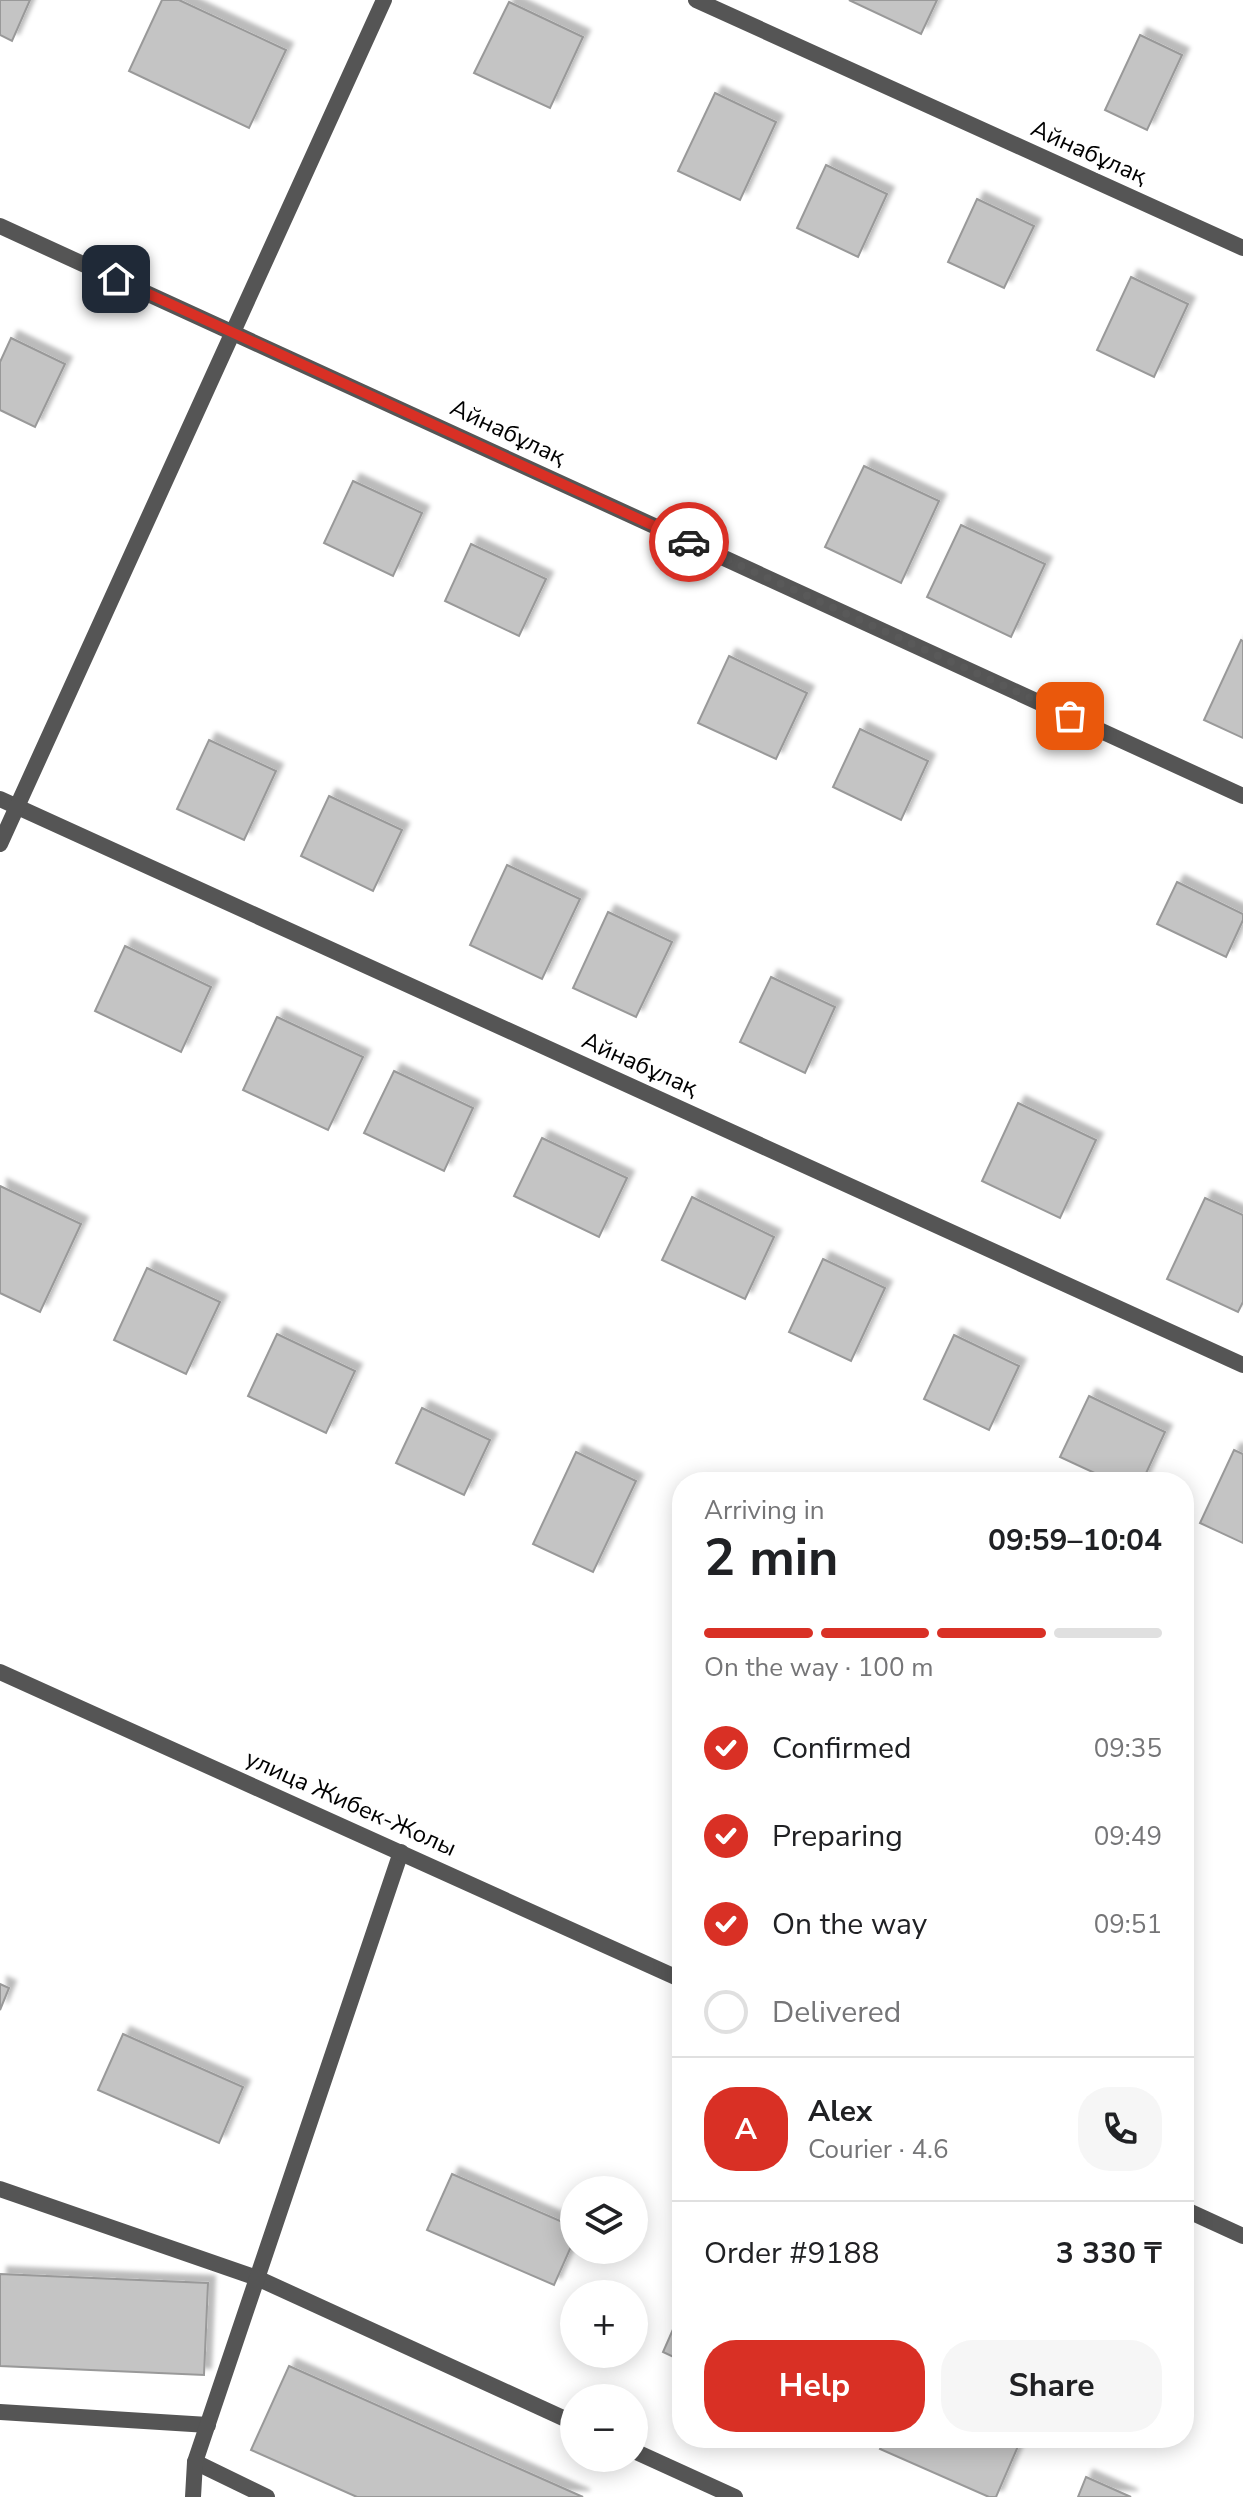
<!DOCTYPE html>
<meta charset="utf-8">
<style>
:root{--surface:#fff;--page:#f6f6f6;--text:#202124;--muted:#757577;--line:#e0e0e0;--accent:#d93025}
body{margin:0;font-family:"Nunito Sans",sans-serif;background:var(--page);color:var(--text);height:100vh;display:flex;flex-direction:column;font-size:30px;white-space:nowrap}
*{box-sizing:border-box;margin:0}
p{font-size:26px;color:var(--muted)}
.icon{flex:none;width:44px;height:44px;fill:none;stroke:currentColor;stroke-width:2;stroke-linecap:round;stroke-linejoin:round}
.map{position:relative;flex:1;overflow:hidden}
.panel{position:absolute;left:672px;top:1472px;width:522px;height:976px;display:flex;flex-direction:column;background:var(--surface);border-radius:32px;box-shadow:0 4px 20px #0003}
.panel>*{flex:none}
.buttons{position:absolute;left:560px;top:2176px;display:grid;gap:16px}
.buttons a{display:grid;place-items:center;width:88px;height:88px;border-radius:50%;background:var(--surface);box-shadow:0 4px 20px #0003;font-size:40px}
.pin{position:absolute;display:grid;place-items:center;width:68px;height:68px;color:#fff;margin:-34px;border-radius:16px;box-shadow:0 4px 12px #0006}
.courier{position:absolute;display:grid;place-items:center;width:80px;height:80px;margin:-40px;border:6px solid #d93025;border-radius:50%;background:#fff;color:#222;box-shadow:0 2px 10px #0007}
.overview em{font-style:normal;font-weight:700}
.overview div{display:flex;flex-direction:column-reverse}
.overview{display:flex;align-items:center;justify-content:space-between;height:136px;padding:0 32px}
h1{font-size:52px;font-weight:700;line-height:60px}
.bar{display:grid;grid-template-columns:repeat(4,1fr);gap:12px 8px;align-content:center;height:96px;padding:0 32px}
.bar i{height:10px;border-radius:6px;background:var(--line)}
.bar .selected{background:var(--accent)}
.bar p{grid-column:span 4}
.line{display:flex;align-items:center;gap:20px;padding:0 32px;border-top:2px solid var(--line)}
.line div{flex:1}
.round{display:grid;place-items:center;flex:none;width:84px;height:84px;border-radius:32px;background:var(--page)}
ol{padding:0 32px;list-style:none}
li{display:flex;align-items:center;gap:24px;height:88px}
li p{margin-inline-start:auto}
li .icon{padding:8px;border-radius:50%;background:var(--accent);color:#fff;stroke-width:4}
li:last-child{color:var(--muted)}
li i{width:44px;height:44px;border:4px solid var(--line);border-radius:50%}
.primary-button{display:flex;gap:16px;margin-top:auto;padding:16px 32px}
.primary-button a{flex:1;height:92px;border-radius:32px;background:var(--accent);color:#fff;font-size:32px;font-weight:700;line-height:92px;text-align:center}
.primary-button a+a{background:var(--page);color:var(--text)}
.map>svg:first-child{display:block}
.building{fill:#c4c4c4;stroke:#999;stroke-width:2;filter:url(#shadow)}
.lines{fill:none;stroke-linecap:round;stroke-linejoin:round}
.service{stroke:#555;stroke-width:16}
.minor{stroke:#555;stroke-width:16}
.tertiary{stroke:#555;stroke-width:16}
.done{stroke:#595959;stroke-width:8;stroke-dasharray:0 14.4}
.route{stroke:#d93025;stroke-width:10}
.labels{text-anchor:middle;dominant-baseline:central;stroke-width:7;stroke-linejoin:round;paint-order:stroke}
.street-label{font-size:24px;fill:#000;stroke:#fff}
</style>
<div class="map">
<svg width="1243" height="2497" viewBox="0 0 1243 2497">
<defs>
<filter id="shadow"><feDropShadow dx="7" dy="-7" stdDeviation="2" flood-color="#0004"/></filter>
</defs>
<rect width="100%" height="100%" fill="#fff"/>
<g class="building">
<path d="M0,0H30L12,41L0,35Z"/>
<path d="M162,0H179L286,50L249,128L129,71Z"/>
<path d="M849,0H937L921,34Z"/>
<path d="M509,2L583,37L550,108L474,73Z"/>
<path d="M1140,35L1182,55L1147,130L1105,110Z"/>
<path d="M715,93L776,122L740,200L678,171Z"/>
<path d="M826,165L887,194L858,257L797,228Z"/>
<path d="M977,199L1034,226L1004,288L948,262Z"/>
<path d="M1131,277L1188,304L1154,377L1097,350Z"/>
<path d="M11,338L65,364L35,427L0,410V362Z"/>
<path d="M864,466L939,501L901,583L825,547Z"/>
<path d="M353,481L422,513L393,576L324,543Z"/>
<path d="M961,525L1045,564L1011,637L927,597Z"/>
<path d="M471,544L546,579L519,636L445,601Z"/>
<path d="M1241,640L1243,641V738L1204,720Z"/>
<path d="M729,656L807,693L776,759L698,723Z"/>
<path d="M860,729L928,761L901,820L833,787Z"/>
<path d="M209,740L276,771L244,840L177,809Z"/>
<path d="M329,796L402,830L373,891L301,856Z"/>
<path d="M507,865L580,899L542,979L470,945Z"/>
<path d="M1177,882L1243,914V920L1226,957L1157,924Z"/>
<path d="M608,912L672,942L636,1017L573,988Z"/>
<path d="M125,946L211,987L181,1052L95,1011Z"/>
<path d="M771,977L835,1007L805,1073L740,1042Z"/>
<path d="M277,1017L363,1057L328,1130L243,1090Z"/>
<path d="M394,1071L473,1108L444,1171L364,1133Z"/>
<path d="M1018,1103L1096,1140L1060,1218L982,1181Z"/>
<path d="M542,1138L627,1178L599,1237L514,1196Z"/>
<path d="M0,1186L81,1224L40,1312L0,1293Z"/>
<path d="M692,1197L774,1237L745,1299L662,1260Z"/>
<path d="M1205,1198L1243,1215V1302L1238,1312L1167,1279Z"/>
<path d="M823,1259L885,1288L851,1361L789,1332Z"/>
<path d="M147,1268L220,1302L186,1374L114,1340Z"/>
<path d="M277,1334L355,1371L326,1433L248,1396Z"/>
<path d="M954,1335L1019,1366L989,1430L924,1399Z"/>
<path d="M1089,1396L1165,1432L1142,1482H1114L1060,1457Z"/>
<path d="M422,1408L490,1440L464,1495L396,1463Z"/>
<path d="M1234,1450L1243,1454V1543L1200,1523Z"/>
<path d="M576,1452L636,1481L593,1572L533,1544Z"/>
<path d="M0,1984L9,1988L0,2010Z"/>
<path d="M123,2034L243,2087L219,2143L98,2090Z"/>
<path d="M452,2174L574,2227V2240L554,2285L427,2230Z"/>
<path d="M0,2274L208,2283L204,2375L0,2366Z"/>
<path d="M682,2309V2361L663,2352Z"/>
<path d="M289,2366L583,2497H357L251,2450Z"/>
<path d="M885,2438H1006L1019,2444L996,2497H989L880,2449Z"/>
<path d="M1086,2477L1131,2497H1078Z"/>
</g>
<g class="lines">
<g class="service">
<path d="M0,2189L257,2278L574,2423"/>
<path d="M0,2412L208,2425"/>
<path d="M634,2451L735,2497"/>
<path d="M195,2462L267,2497"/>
<path d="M193,2497L195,2462L401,1852"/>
</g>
<g class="minor">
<path d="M696,0L1243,248"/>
<path d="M0,226L1243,796"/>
<path d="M0,799L1243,1365"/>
<path d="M0,844L384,0"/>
</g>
<g class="tertiary">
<path d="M0,1672L682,1980"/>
<path d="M1184,2209L1243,2236"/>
</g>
</g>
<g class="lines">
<path class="done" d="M689,542L1070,716"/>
<path class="route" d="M116,279L689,542"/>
</g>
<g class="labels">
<g class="street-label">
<text transform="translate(1089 152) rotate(24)">Айнабұлақ</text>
<text transform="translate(508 432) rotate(25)">Айнабұлақ</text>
<text transform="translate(640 1064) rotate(24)">Айнабұлақ</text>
<text transform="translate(351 1803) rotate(24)">улица Жибек-Жолы</text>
</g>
</g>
</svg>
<div class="buttons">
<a><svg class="icon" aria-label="layers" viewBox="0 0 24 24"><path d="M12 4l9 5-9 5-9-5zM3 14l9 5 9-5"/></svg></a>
<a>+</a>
<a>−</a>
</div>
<div class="pin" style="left:1070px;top:716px;background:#ea580c"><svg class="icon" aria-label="bag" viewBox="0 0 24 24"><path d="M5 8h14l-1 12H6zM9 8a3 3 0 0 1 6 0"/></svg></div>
<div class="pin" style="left:116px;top:279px;background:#1f2937"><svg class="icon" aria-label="home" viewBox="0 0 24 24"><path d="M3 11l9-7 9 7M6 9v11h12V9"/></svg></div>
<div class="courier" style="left:689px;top:542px"><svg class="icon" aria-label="car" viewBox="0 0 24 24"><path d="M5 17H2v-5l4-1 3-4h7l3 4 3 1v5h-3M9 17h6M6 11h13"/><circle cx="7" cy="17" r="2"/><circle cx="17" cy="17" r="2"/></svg></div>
<section class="panel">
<div class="overview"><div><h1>2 min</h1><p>Arriving in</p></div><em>09:59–10:04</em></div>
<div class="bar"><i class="selected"></i><i class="selected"></i><i class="selected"></i><i></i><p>On the way · 100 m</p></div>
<ol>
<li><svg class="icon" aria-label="check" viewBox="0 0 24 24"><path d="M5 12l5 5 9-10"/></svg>Confirmed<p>09:35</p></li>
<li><svg class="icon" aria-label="check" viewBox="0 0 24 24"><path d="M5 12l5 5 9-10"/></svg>Preparing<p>09:49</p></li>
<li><svg class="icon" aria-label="check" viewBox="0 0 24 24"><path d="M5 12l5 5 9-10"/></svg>On the way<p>09:51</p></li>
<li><i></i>Delivered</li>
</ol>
<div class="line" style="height:144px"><b class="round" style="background:var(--accent);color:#fff">A</b><div><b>Alex</b><p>Courier · 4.6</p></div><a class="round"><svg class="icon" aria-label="phone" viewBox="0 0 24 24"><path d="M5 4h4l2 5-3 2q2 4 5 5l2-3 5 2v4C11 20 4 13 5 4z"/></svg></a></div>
<div class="line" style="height:104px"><div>Order #9188</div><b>3 330 ₸</b></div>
<div class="primary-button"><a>Help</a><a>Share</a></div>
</section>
</div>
